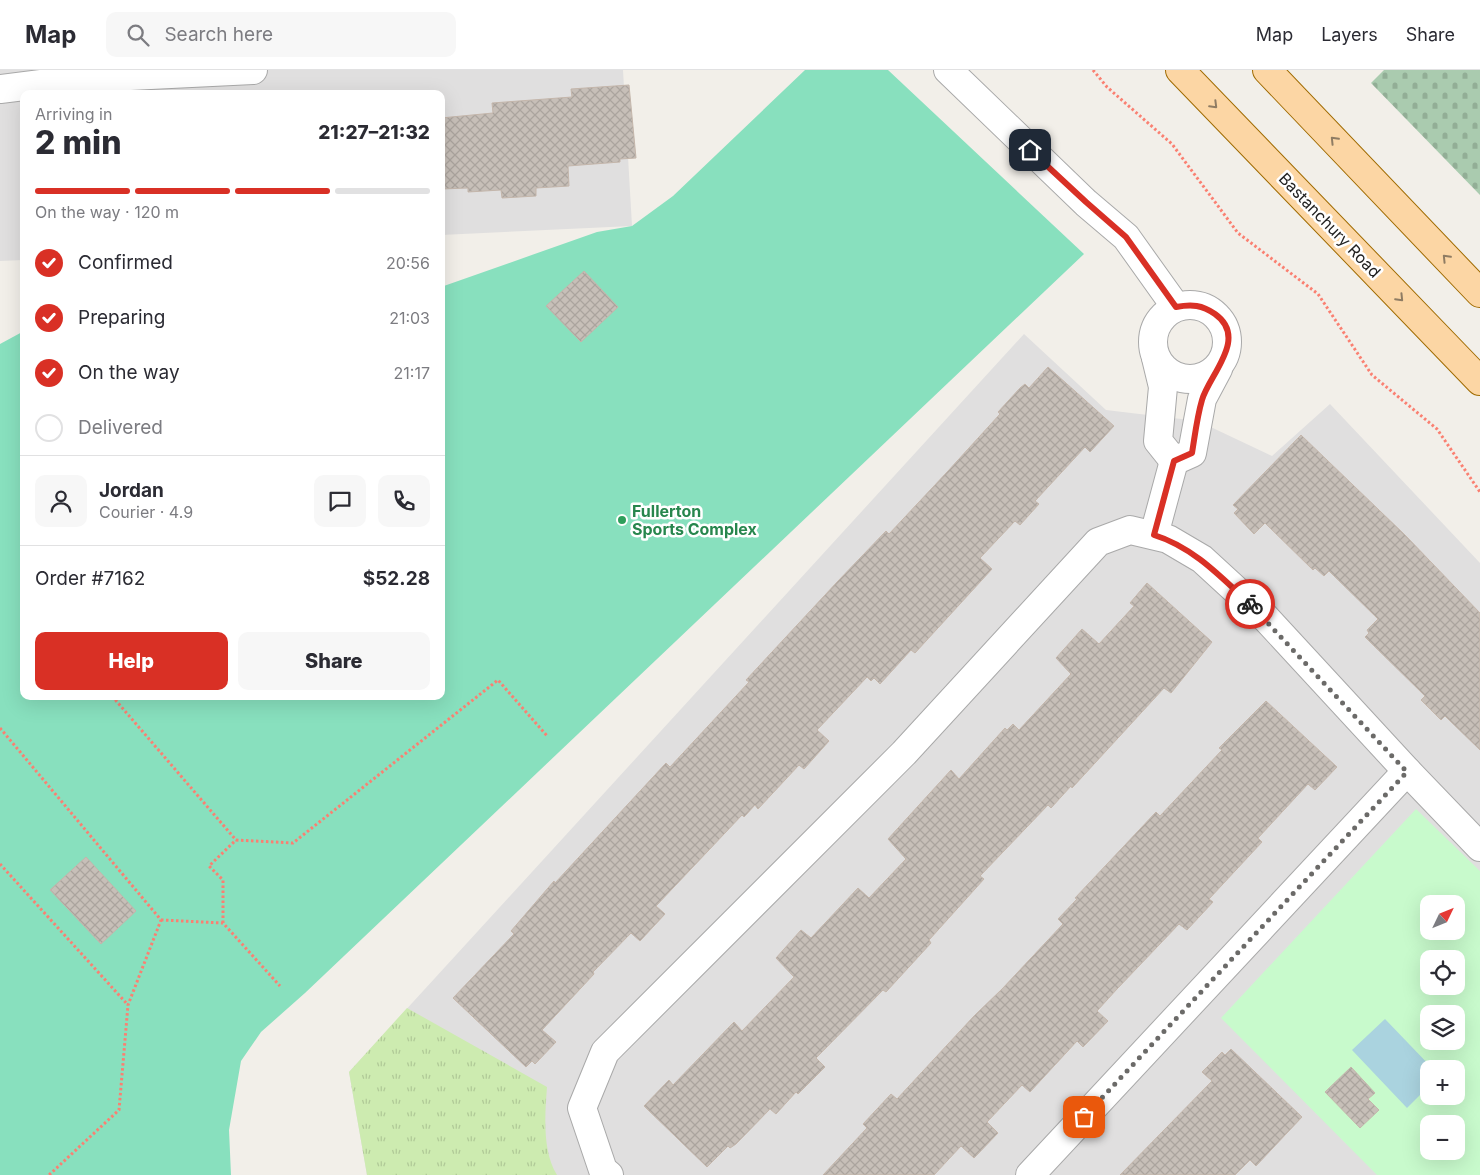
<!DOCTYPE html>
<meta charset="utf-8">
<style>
:root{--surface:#fff;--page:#f7f7f7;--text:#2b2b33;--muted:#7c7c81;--line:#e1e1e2;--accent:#d93025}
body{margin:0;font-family:Inter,sans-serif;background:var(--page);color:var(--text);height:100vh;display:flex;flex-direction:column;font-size:19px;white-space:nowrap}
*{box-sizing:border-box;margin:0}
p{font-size:16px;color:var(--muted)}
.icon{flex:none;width:28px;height:28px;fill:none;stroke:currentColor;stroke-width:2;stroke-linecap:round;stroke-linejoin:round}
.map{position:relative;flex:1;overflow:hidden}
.panel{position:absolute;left:20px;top:20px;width:425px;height:610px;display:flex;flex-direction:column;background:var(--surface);border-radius:10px;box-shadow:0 5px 20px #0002}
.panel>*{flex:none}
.needle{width:32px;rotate:47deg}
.tools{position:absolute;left:1420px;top:825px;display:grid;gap:10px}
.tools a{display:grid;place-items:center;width:45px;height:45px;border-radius:10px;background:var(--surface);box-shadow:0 5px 20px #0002;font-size:25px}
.pin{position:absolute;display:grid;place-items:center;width:42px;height:42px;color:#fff;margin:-21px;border-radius:10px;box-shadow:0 2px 8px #0006}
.courier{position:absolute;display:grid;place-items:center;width:50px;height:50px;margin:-25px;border:4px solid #d93025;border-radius:50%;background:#fff;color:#222;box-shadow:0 1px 6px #0007}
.head em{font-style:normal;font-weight:800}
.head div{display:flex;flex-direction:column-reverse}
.head{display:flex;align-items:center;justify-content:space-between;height:85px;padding:0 15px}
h1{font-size:32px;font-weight:800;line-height:38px}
.bar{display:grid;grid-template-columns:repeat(4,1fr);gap:8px 5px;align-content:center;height:60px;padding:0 15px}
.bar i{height:6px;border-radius:4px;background:var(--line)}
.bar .on{background:var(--accent)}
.bar p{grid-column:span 4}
.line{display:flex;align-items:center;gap:12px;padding:0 15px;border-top:1px solid var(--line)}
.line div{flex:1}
.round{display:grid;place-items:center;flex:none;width:52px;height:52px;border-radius:10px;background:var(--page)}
ol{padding:0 15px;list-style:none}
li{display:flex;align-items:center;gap:15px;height:55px}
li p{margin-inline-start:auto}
li .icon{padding:5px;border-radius:50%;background:var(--accent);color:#fff;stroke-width:4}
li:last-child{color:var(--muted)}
li i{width:28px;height:28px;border:2px solid var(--line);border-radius:50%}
.primary-button{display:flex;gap:10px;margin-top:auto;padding:10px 15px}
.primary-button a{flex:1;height:58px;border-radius:10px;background:var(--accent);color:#fff;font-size:20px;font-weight:800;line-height:58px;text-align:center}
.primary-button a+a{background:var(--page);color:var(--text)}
header{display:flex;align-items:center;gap:30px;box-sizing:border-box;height:70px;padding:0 25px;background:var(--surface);border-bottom:1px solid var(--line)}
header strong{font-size:24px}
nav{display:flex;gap:28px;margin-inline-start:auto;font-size:18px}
.search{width:350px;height:45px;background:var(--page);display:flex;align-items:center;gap:12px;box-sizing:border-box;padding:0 18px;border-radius:10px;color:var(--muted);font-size:19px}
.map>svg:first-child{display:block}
.residential{fill:#e0dfdf;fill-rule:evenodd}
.grass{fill:url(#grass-tufts)}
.cemetery{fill:url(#cemetery-stones)}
.park{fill:#c8facc;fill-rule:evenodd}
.pitch{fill:#88e0be}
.water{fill:#aad3df}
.building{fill:url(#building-cross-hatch);stroke:#c4b6ab}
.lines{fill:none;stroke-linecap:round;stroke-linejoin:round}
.minor-casing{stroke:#a9a9a9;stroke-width:30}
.primary-casing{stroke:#a06b00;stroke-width:30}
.path{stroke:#fa8072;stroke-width:3;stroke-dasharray:2.5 2.5;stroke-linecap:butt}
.minor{stroke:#fff;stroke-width:28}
.primary{stroke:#fcd6a4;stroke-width:28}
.oneway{stroke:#8f7c63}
.done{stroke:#6b6a68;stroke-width:5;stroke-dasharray:0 9}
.route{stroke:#d93025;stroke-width:6}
.leisure-dot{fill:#2e9e5b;stroke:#fff;stroke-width:2}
.labels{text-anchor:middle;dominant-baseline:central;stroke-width:5;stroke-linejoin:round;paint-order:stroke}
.street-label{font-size:16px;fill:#222;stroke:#fff}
.leisure-label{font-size:16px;font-weight:bold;fill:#27864d;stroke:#fff;text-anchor:start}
</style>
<header>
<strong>Map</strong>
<div class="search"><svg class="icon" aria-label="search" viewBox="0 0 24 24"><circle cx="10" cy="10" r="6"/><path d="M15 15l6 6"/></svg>Search here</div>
<nav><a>Map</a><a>Layers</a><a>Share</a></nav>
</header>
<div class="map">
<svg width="1480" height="1105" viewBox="0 0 1480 1105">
<defs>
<pattern id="grass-tufts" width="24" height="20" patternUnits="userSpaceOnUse" patternTransform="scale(1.25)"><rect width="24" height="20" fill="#cdebb0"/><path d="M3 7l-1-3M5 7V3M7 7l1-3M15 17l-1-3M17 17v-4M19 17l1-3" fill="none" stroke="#b0c997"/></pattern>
<pattern id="cemetery-stones" width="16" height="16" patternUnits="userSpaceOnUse" patternTransform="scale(1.25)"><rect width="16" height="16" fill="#aacbaf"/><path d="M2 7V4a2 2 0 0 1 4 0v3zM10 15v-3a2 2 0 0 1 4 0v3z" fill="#92ae96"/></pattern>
<pattern id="building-cross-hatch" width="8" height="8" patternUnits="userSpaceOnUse" patternTransform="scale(1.25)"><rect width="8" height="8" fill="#c7bfb8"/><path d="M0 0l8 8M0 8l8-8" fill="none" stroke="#aba49e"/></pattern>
</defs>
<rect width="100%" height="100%" fill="#f2efe9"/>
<g class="residential">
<path d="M0,0H623L632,156L441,165V24H24V190L0,191Z"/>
<path d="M1024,264L1106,340L1198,351L1272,386L1330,334L1480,493V1105H367L349,1002ZM1429,834H1456V861H1429ZM1429,889H1456V916H1429ZM1429,944H1456V971H1429ZM1429,999H1456V1026H1429ZM1429,1054H1456V1081H1429Z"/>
</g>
<path class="grass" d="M407,938L547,1017C545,1044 542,1081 557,1105H367L349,1002Z"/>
<path class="cemetery" d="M1384,0H1480V125L1371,13Z"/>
<path class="park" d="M1416,739L1480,801V1105H1377L1221,948ZM1429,834H1456V861H1429ZM1429,889H1456V916H1429ZM1429,944H1456V971H1429ZM1429,999H1456V1026H1429ZM1429,1054H1456V1081H1429Z"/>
<path class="pitch" d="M805,0H888L1084,184L305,923L261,962L241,991L229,1060L231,1105H0V274L24,261V626H441V217L597,162L632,156L673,126Z"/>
<path class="water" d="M1385,949L1433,999H1429V1016L1407,1038L1352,980Z"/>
<g class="building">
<path d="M629,15L636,88L620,89V92L568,96L569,116L536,118V126L502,128L501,120L468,122V118L441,119V48L493,43L492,33L572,27L571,19Z"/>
<path d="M584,201L618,237L581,272L546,236Z"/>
<path d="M1048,297L1114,356L1090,382L1085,377L1035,431L1039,434L1020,455L1015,451L980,488L992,499L915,583L911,580L880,614L874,608L871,611L867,607L817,660L829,671L804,699L799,695L758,739L755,735L744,747L742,745L656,836L665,844L640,871L631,863L593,902L594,904L542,960L556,972L535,994L532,991L526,997L453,928L514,864L511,861L554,811L555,813L666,693L670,697L749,612L746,610L838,511L886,461L889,464L948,401L1000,344L998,342L1020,318L1025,314L1029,318Z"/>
<path d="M1301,365L1405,465L1480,543V680L1445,646L1441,650L1421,630L1425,626L1365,567L1369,563L1367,560L1378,549L1329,501L1324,506L1315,498L1313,500L1265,453L1254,464L1234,443L1238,439L1233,435Z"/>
<path d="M1147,513L1212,572L1171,623L1164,618L1072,718L1071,716L1051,738L1048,735L980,806L984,809L929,870L931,873L886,922L883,920L816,988L825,997L798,1024L796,1022L776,1044L770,1039L736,1074L730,1078L728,1076L707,1097L644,1036L669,1010L673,1015L734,952L742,961L794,907L776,888L801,860L811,868L858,818L869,828L906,789L888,769L951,700L959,709L1005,658L1007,660L1013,654L1019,660L1071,604L1056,588L1082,559L1099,574L1134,536L1130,533Z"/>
<path d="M1266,631L1337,697L1315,720L1308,714L1258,768L1262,772L1209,829L1213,832L1187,860L1179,854L1117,919L1097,941L1108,951L1083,977L1077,971L1030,1022L1022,1015L987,1052L998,1063L974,1088L961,1076L934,1105H823L867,1058L863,1054L891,1024L897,1029L974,946L1002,919L1063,854L1058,849L1077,829L1075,828L1156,742L1160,746L1222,680L1219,678Z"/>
<path d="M86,787L136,841L101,874L50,820Z"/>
<path d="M1231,979L1302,1047L1256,1096L1250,1090L1235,1105H1120L1212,1011L1202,1002L1222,982L1225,985Z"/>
<path d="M1351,997L1375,1023L1368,1029L1379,1040L1360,1058L1325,1022Z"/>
</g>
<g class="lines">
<g class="minor-casing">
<g id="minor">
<path d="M948,0L1086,133L1126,167L1176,237"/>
<path d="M0,19L89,8L253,0"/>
<circle cx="1190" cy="272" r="37"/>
<path d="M1156,288L1163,317L1158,371L1174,391"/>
<path d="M1174,391L1192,383L1202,329L1218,299"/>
<path d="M1154,465L1174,391"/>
<path d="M609,1105L603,1100L582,1038L605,982L904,683L1098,472L1130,460L1168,469L1202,489L1263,545L1407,701L1480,777"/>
<path d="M1030,1105L1407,701"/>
</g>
</g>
<g class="primary-casing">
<g id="primary">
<path d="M1180,0L1480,311"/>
<path d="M1267,0L1480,223"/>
</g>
</g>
<g class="path">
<path d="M1093,0L1107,17L1172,74L1238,163L1318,224L1372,305L1437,359L1480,422"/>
<path d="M112,626L236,770L293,773L498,610L548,667"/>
<path d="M0,658L161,850L128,935L119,1040L49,1105"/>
<path d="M0,794L128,935"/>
<path d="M161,850L223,853L280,916"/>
<path d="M223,853V810L209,796L236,770"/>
</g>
<use href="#minor" class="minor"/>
<use href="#primary" class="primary"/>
</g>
<defs><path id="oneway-chevron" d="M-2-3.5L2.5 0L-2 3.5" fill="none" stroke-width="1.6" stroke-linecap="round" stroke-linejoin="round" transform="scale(1.25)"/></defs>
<g class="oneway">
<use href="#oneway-chevron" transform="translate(1214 35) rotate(45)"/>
<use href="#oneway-chevron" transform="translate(1334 70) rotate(-134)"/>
<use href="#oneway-chevron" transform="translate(1446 188) rotate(-134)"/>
<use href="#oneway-chevron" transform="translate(1400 228) rotate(46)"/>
</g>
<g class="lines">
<path class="done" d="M1084,1047L1407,702L1250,534"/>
<path class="route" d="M1030,80L1086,132L1126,167L1176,237C1192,234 1202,235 1215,244C1249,268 1209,305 1202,330C1197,347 1195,365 1192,383L1174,391L1154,465C1193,477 1221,507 1250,534"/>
</g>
<circle class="leisure-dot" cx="622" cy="450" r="5"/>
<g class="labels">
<g class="street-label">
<text transform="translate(1330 155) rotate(46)">Bastanchury Road</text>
</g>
<g class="leisure-label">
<text x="632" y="441">Fullerton<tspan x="632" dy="18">Sports Complex</tspan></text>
</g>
</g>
</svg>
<div class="tools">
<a><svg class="needle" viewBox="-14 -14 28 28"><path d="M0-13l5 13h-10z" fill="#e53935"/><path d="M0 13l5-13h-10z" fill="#7c7c81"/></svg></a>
<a><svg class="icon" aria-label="locate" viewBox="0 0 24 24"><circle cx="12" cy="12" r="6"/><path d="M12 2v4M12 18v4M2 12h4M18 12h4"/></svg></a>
<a><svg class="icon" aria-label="layers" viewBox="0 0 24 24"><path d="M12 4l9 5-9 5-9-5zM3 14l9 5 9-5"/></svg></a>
<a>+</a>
<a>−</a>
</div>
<div class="pin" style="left:1084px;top:1047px;background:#ea580c"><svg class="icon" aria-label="bag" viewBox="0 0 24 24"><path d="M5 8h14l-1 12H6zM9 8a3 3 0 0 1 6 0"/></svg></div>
<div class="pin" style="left:1030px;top:80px;background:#1f2937"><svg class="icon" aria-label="home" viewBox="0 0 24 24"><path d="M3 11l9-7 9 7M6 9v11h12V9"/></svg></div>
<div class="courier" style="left:1250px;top:534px"><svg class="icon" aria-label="bike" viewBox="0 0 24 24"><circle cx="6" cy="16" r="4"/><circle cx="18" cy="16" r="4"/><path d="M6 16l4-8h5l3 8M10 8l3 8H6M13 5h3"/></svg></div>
<section class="panel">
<div class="head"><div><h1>2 min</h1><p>Arriving in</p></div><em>21:27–21:32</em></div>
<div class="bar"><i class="on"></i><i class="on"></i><i class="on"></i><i></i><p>On the way · 120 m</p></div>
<ol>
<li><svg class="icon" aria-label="check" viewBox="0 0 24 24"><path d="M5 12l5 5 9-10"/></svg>Confirmed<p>20:56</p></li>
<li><svg class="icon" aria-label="check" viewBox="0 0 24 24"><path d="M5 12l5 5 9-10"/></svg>Preparing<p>21:03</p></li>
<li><svg class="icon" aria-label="check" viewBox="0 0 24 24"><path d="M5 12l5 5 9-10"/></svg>On the way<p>21:17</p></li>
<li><i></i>Delivered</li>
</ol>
<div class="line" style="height:90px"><a class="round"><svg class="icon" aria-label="person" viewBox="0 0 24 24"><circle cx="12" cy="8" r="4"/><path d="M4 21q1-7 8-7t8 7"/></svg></a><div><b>Jordan</b><p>Courier · 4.9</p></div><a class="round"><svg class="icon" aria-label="chat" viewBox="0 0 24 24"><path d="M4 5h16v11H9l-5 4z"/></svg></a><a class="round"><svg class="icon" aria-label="phone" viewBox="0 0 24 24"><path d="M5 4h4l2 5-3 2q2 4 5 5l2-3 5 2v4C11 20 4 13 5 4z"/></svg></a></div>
<div class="line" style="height:65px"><div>Order #7162</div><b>$52.28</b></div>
<div class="primary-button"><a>Help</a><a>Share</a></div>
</section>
</div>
